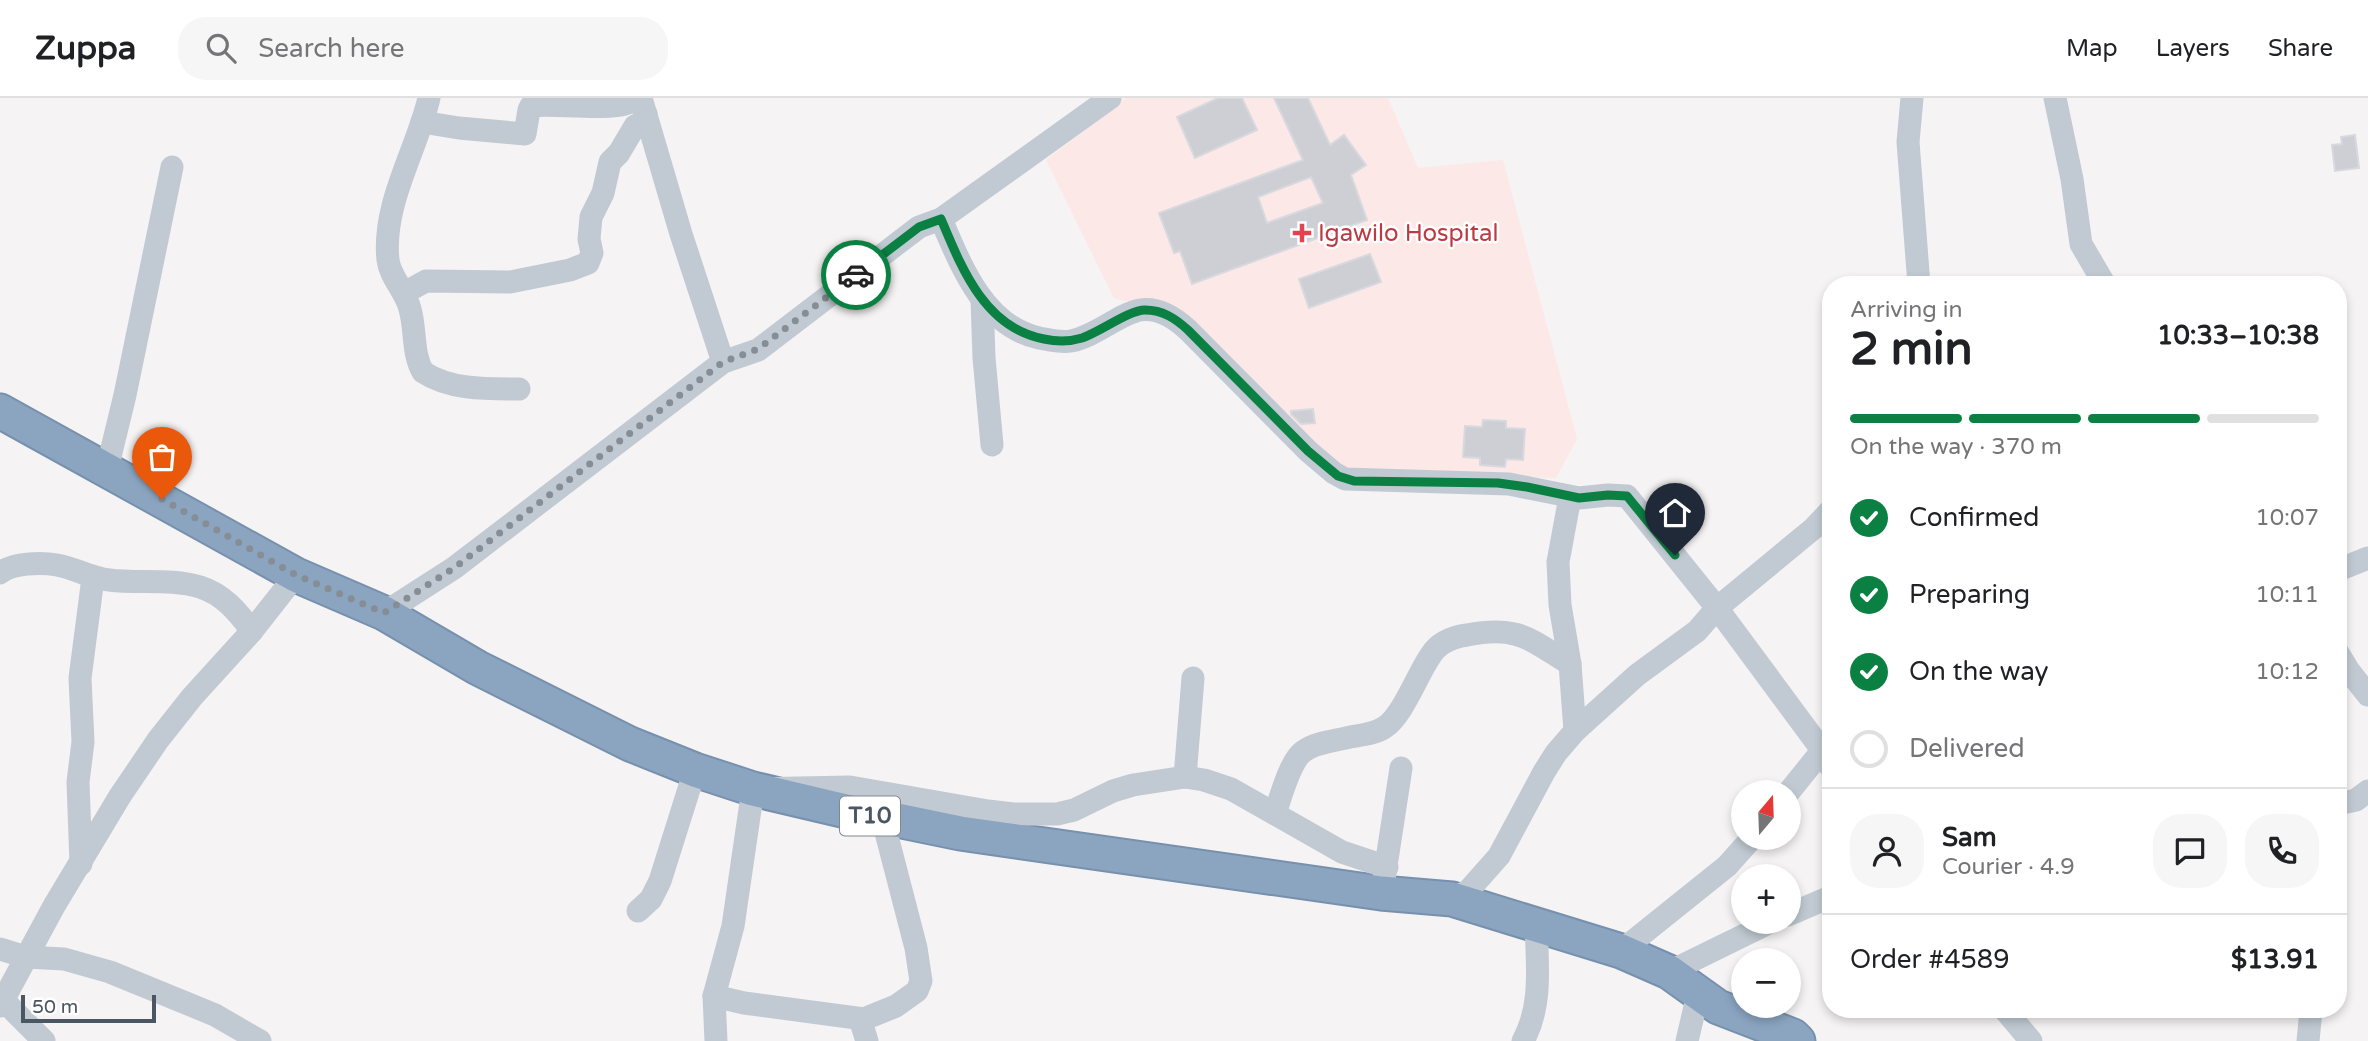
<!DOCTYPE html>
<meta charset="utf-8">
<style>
:root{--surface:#fff;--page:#f6f6f6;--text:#202124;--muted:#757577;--line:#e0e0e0;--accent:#0b8043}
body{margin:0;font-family:"Varela Round",sans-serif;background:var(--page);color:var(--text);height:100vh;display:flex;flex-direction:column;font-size:26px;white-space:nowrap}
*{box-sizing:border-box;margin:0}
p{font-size:23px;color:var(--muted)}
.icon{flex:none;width:38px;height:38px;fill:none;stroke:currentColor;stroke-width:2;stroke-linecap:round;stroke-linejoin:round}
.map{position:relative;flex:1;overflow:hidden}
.sheet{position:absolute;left:1822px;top:178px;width:525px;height:742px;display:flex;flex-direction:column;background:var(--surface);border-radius:28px;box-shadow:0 4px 10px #0003}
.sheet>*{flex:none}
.needle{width:46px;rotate:19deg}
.tools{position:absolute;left:1731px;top:682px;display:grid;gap:14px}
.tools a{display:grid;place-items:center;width:70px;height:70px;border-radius:50%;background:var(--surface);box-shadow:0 4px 10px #0003;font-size:35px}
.scale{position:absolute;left:21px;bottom:18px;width:135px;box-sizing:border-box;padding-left:7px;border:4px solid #4a5661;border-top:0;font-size:19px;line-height:24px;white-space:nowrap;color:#4a5661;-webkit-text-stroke:5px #fff;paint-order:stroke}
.pin{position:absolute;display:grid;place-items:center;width:60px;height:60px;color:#fff;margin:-72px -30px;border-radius:50% 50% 50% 0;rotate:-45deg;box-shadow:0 0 7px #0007}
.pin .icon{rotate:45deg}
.courier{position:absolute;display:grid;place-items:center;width:70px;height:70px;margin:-35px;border:5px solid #0b8043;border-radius:50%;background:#fff;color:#222;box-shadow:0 2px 9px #0007}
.summary em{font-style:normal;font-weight:700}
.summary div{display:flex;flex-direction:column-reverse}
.summary{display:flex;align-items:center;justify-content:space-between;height:119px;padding:0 28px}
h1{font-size:46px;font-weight:700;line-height:52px}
.bar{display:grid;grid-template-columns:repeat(4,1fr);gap:10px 7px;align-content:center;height:84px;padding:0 28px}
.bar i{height:9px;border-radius:5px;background:var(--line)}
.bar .on{background:var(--accent)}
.bar p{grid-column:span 4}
.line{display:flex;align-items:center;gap:18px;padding:0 28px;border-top:2px solid var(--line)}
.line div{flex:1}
.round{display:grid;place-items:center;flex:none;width:74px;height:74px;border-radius:28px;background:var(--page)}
ol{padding:0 28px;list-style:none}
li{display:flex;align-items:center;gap:21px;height:77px}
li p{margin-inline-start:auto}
li .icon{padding:7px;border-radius:50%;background:var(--accent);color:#fff;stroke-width:4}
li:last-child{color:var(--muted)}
li i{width:38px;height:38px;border:4px solid var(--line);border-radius:50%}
header{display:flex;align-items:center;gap:42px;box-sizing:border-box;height:98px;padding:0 35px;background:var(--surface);border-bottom:2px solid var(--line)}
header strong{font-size:33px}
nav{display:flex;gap:38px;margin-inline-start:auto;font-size:24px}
.search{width:490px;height:63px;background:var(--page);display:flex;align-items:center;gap:18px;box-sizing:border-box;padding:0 24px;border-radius:28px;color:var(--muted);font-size:26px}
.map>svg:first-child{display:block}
.medical{fill:#fce8e6}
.building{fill:#cdcfd5;stroke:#d7d9de;stroke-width:2;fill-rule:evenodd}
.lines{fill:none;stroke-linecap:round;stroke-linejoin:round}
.highway-casing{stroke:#7690ad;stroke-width:37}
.minor{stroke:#c1cad2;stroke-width:23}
.highway{stroke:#8ba5c1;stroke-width:33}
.done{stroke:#868d94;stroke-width:7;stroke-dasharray:0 12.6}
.route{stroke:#0b8043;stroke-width:9}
.health-dot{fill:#e0444e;stroke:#fff;stroke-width:2.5}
.labels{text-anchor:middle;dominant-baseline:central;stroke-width:5;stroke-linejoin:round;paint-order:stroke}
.shield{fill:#fff;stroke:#808990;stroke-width:2}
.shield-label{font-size:23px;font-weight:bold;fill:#4a5661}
.health-label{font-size:24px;fill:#be3a42;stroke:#fff;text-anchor:start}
</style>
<header>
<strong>Zuppa</strong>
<div class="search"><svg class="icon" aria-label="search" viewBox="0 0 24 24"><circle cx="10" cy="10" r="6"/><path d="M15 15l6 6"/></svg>Search here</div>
<nav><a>Map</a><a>Layers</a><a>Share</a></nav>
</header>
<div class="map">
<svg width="2368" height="943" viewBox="0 0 2368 943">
<rect width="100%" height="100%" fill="#f5f3f3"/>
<path class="medical" d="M1126,0H1388L1418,70L1503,62L1577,341L1556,380L1334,373L1172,215L1114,200L1046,62Z"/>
<g class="building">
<path d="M1218,0H1242L1257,32L1195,60L1177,19Z"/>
<path d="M1274,0H1308L1330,47L1344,37L1366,67L1351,77L1367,122L1192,186L1180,153L1174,155L1159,115L1303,62ZM1311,79L1323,105L1267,125L1258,99Z"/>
<path d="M2355,37L2359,70L2335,73L2332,47L2342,46L2341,39Z"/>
<path d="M1370,156L1381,184L1309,210L1299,181Z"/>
<path d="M1313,311L1315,325L1301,326L1291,316V313Z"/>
<path d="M1483,322L1506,323V330L1525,331L1523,362L1506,361L1505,369L1480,367V360L1463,359L1465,328L1482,329Z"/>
</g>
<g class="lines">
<g class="highway-casing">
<path id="highway" d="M0,313L296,477L384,515L478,570L630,646L695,672L753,691L863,717L882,719L960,735L1381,795L1452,801L1621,853L1669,874L1718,909L1793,938L1798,943"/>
</g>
<g class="minor">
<path d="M429,0C417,52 382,106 388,162C390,179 406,194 410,211C416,232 412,255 423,274C450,292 487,291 519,291"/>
<path d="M641,0L681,136L723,264"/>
<path d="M1912,0L1908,44L1919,187"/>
<path d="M2055,0L2072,81L2081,146L2105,187"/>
<path d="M422,24L459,30L525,36L529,12L531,8C555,4 621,16 637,0"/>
<path d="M941,121C961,168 984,228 1039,240C1050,242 1061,245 1071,243C1096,238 1119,216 1140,212C1159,209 1175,220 1188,232L1308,353L1334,375L1345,381L1509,386L1579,400L1608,397L1627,398L1717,510L1822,652L1830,668"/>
<path d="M404,195L426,183L510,184L570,172L588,165L592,155L589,141L591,119L603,95L610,64L619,55L635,28L641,25L646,16"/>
<path d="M982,201L984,260L992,347"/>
<path d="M107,371L125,297L172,69"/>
<path d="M1570,399L1558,464L1560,507L1570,566L1575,633"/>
<path d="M2338,472L2368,460"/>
<path d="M0,475C12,465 41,464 57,467C75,470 90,480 109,482C138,486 171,480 200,489C223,496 238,514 252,533"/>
<path d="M384,515L454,470L723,264L758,252L919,129L941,121L1110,0"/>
<path d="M2338,555L2349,573L2368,597"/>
<path d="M1185,679L1193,580"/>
<path d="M1788,695L1830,643"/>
<path d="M2338,706L2356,702L2368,693"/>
<path d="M1275,715C1281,699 1290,662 1304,653C1316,644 1335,643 1350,639C1362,637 1375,636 1385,629C1403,617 1418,575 1431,557C1439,544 1453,539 1467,537C1518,527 1529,541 1570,566"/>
<path d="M81,766L78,684L83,644L80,580L93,480"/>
<path d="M1384,781L1401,670"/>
<path d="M1452,801L1468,793L1499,758L1544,674L1556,655L1575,633L1637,577L1697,533L1717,510L1814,430L1830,413"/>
<path d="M638,813L651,801L660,783L695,672"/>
<path d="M1788,817L1830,799"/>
<path d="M0,851L26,859L64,861L110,874L215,917L260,943"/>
<path d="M1621,853L1727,768L1752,740"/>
<path d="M1669,874L1771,824"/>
<path d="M714,898L744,905L864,921L896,908L917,893L921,883L916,850L882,719"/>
<path d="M3,902L44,943"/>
<path d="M0,908L54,808L120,698L158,642L192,599L252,533L296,477"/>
<path d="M2005,912L2031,943"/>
<path d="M860,921L867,943"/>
<path d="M716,943L714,898L733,828L753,691L850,689L988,713L1013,716H1057L1074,712L1113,693L1133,687L1185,679L1204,682L1231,691L1342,754L1387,769"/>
<path d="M1523,943C1543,907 1537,865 1536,825"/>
<path d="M1687,943L1698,896"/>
<path d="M2308,943L2311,912"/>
</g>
<use href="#highway" class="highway"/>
</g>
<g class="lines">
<path class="done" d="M162,401L296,477L384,515L454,470L723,264L758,251L856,177"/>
<path class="route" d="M856,177L919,129L941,121C962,171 985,230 1044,241C1058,244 1069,244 1082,240C1100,234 1129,212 1145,212C1163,212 1176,221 1188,232L1308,353L1338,378L1354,383L1498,385L1527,389L1579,400L1608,397L1627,398L1675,457"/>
</g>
<path class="health-dot" d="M1298.5 124.5h7v7h7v7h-7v7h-7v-7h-7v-7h7z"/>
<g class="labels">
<rect class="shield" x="840" y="698.5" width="60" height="39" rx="5"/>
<g class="shield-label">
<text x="870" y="718">T10</text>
</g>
<g class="health-label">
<text x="1318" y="135">Igawilo Hospital</text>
</g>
</g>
</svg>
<div class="tools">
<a><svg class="needle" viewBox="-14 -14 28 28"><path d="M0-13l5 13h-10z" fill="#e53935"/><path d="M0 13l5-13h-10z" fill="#757577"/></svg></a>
<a>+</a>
<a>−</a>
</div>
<div class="scale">50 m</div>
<div class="pin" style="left:162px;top:401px;background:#ea580c"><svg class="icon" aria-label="bag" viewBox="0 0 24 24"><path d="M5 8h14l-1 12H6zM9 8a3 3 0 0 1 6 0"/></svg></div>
<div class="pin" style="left:1675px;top:457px;background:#1f2937"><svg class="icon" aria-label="home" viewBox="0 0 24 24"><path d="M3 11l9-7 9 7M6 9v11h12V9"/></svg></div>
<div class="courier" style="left:856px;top:177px"><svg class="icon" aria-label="car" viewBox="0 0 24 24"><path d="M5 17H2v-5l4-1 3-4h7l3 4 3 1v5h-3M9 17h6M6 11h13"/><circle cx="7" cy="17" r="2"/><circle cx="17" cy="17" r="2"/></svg></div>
<section class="sheet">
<div class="summary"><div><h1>2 min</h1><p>Arriving in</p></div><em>10:33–10:38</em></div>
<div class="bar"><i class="on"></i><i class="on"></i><i class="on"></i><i></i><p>On the way · 370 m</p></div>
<ol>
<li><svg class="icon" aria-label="check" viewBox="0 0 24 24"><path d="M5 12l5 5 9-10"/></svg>Confirmed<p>10:07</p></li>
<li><svg class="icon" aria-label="check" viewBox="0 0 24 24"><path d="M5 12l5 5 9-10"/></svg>Preparing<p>10:11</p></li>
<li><svg class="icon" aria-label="check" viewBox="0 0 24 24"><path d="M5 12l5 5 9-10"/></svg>On the way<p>10:12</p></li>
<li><i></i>Delivered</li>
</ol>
<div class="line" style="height:126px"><a class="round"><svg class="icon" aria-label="person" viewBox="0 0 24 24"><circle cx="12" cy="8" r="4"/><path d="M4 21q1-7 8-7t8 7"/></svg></a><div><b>Sam</b><p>Courier · 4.9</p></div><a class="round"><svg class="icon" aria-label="chat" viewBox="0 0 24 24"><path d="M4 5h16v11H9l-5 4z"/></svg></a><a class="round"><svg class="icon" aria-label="phone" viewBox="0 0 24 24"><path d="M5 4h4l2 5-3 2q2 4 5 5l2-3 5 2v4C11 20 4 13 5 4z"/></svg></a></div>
<div class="line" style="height:91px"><div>Order #4589</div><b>$13.91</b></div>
</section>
</div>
